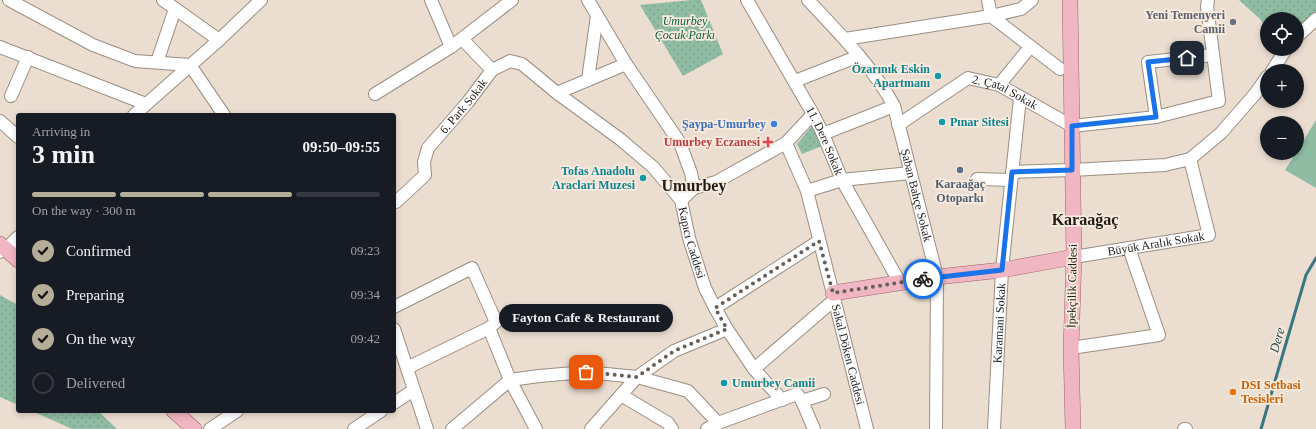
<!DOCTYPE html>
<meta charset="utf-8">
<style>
:root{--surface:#171b24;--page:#20242c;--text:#f1f3f6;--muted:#9ea1a6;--line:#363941;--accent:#b4ad98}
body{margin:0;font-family:"Times New Roman",serif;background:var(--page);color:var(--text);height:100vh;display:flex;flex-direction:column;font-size:15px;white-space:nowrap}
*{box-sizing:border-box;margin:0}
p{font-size:13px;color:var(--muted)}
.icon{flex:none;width:22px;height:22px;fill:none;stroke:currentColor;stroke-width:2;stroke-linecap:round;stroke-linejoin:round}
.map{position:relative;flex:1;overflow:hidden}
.side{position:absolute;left:16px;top:113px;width:380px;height:300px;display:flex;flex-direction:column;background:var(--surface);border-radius:4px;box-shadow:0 2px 6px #0003}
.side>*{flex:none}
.tools{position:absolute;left:1260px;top:12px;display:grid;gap:8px}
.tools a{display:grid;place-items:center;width:44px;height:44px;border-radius:50%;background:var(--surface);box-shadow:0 2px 6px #0003;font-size:20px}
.pin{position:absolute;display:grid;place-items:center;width:34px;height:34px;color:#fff;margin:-17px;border-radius:8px;box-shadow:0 2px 6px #0006}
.courier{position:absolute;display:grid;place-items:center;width:40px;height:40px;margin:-20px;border:3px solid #1a73e8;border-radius:50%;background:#fff;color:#222;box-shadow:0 1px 5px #0007}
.bubble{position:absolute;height:28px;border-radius:14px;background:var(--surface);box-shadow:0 2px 6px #0003;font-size:13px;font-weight:800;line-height:28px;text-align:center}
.head em{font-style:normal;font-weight:800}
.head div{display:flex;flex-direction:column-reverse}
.head{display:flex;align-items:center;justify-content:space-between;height:68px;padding:0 16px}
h1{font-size:26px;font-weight:800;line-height:30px}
.bar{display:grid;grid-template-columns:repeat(4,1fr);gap:6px 4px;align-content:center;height:48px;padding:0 16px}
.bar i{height:5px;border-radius:3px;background:var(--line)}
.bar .current{background:var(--accent)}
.bar p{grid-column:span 4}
ol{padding:0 16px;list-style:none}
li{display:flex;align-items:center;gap:12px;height:44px}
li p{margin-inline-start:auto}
li .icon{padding:4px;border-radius:50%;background:var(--accent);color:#111;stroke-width:4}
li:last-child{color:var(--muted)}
li i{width:22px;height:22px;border:2px solid var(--line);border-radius:50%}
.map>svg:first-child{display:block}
.grass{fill:url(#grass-dots)}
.pitch{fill:#8fbca3}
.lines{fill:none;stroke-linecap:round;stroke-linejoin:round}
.stream{stroke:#39767f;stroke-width:3}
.minor-casing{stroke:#9a8e82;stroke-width:14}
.major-casing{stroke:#a1606b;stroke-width:16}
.minor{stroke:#fff;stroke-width:12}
.major{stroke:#f0b6c1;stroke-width:15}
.done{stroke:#676058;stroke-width:4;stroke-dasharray:0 7.2}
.route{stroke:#1a73e8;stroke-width:5}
.worship-dot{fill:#6b7280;stroke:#f8ebde;stroke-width:1.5}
.culture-dot{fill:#0f9aa8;stroke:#f8ebde;stroke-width:1.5}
.shop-dot{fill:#3f7fe0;stroke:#f8ebde;stroke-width:1.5}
.health-dot{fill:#e0444e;stroke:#f8ebde;stroke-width:1.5}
.service-dot{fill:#5c6f8a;stroke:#f8ebde;stroke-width:1.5}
.food-dot{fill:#e8710a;stroke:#f8ebde;stroke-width:1.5}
.labels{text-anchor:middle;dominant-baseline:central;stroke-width:3.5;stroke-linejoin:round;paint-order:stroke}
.worship-label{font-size:12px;font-weight:bold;fill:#5b616d;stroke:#f8ebde;text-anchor:end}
.park-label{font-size:12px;font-style:italic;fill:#065e3d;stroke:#f8ebde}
.culture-label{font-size:12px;font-weight:bold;fill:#0d838f;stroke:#f8ebde;text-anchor:end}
.street-label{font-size:12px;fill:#201c17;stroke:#f8ebde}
.shop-label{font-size:12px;font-weight:bold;fill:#366cbe;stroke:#f8ebde;text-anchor:end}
.health-label{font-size:12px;font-weight:bold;fill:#be3a42;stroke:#f8ebde;text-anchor:end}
.service-label{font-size:12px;font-weight:bold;fill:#4e5e75;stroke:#f8ebde}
.food-label{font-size:12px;font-weight:bold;fill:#c56008;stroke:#f8ebde;text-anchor:start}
.water-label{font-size:13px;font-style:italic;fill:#184148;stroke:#f8ebde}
.district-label{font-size:16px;font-weight:bold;fill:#201c17;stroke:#f8ebde}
</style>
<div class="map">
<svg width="1316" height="429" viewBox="0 0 1316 429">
<defs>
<pattern id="grass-dots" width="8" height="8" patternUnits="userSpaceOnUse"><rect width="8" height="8" fill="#8fbca3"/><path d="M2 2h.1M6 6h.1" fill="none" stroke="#7ba18c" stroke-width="1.8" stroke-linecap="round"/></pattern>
</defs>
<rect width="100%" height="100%" fill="#ebded1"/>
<g class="grass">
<path d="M692,0H701L723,54L683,76L640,5Z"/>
<path d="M1239,0H1316V15L1297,30V19H1267V28L1259,18Z"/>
<path d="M812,126L822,146L802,154L797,144Z"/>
<path d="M0,295L18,305V405L0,397Z"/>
<path d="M32,411H98L117,429H72Z"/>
</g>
<path class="pitch" d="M1316,120V188L1285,170L1296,153H1297V151Z"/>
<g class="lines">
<path class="stream" d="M1261,429L1306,275L1316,258"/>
<g class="minor-casing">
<g id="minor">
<path d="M9,0L93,45L135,61L190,65L224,115"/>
<path d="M163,0L219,40"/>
<path d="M431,0L451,47"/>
<path id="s1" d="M588,0L626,64L680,143L691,173L694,188L681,200L689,238L705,288L715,308L727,329L754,369L782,400"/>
<path id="s2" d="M747,0L813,114L823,134L842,180L900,283"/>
<path id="s3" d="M808,0C837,31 874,68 894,106L937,277L936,429"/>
<path d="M988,0L991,16L1021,9L1032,0"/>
<path d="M1297,37L1316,19"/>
<path d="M462,39L492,70"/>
<path d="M845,39L991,16L1060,69"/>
<path d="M0,47L146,104"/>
<path d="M157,62L175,9"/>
<path d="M1272,71L1286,49"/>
<path d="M588,80L597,15"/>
<path d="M795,81L859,56"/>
<path d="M999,85L1030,47"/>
<path d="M557,93L626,64"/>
<path d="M375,94L451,47L512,0"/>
<path d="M11,96L28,57"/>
<path d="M134,115L219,40L261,0"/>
<path d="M1156,117L1148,62L1213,55"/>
<path d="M0,121L18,137"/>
<path id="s4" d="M898,125L968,78L999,85L1072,126L1156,117L1219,101L1207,6L1208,0"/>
<path d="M823,134L894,106"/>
<path id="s5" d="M786,143L807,191L867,429"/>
<path d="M1012,172L1072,170L1165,165L1190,159L1221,133L1255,94L1267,77"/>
<path d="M977,179L1011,180"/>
<path d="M694,188L716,182L786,143L813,114"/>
<path d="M807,191L842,180L910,173"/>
<path id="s6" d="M394,202H396L425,175L424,162L428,148L468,102L492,70L510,61L522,64L557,93L620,139L653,167L681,200"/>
<path d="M0,252L6,249L18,237"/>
<path id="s7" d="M1074,257L1209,235L1190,159"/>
<path d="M394,307L472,268L496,322L489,328L407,368"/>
<path d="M715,308L819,241"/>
<path d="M489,328L510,380L536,429"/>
<path d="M394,329L427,429"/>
<path d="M1071,348L1159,335L1129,248"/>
<path d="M754,369L834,300"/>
<path d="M621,395L668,423L672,429"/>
<path d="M802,401L824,394"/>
<path d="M394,403L414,390"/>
<path d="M210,429L237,411"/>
<path d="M354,429L381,411"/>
<path d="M452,429L510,380L539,376L586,372L637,377L688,391L718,423L797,394L802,401L814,429"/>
<path d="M591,429L637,377L674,351L727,329"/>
<path d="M707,429L718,423"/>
<path id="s8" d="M994,429L1002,270L1020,98"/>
<path d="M1184,429H1186"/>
</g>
</g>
<g class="major-casing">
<g id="major">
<path d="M1070,0L1074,257L1071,348L1073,429"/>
<path d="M0,244L18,260"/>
<path d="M833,293L937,277L1002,270L1074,257"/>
<path d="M174,411L194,429"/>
</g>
</g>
<use href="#minor" class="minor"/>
<use href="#major" class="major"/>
</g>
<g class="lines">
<path class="done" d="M586,372L637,377L674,351L727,329L715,308L819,241L833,293L923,279"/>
<path class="route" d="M923,279L1002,270L1012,172L1072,170V126L1156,117L1148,62L1187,58"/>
</g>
<circle class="worship-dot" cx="1233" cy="22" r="4"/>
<g class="culture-dot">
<circle cx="938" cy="76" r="4"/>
<circle cx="942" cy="122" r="4"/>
<circle cx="643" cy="178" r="4"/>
<circle cx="724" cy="383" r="4"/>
</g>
<circle class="shop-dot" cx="774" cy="124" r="4"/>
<path class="health-dot" d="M766 136h4v4h4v4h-4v4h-4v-4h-4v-4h4z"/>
<circle class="service-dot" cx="960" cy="170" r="4"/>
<circle class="food-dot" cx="1233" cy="392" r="4"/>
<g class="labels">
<g class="worship-label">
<text x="1225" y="15">Yeni Temenyeri<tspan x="1225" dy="14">Camii</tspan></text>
</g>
<g class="park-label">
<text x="685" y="21">Umurbey<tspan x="685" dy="14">Çocuk Parkı</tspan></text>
</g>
<g class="culture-label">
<text x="930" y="69">Özarınık Eskin<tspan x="930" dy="14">Apartmanı</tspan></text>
<text x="950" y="122" text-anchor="start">Pınar Sitesi</text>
<text x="635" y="171">Tofas Anadolu<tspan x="635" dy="14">Araclari Muzesi</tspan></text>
<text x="732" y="383" text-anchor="start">Umurbey Camii</text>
</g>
<g class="street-label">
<text stroke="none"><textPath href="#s4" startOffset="124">2. Çatal Sokak</textPath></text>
<text stroke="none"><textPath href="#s6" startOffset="124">6. Park Sokak</textPath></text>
<text stroke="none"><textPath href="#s2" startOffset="161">11. Dere Sokak</textPath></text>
<text stroke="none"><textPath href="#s3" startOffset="229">Şaban Bahçe Sokak</textPath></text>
<text stroke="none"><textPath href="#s1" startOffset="279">Kapıcı Caddesi</textPath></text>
<text stroke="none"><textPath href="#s7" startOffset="83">Büyük Aralık Sokak</textPath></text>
<text transform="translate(1072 286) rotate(-89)">İpekçilik Caddesi</text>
<text stroke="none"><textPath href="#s8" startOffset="106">Karamani Sokak</textPath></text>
<text stroke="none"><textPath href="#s5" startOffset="221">Sakal Döken Caddesi</textPath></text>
</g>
<g class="shop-label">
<text x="766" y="124">Şaypa-Umurbey</text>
</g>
<g class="health-label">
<text x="760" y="142">Umurbey Eczanesi</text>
</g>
<g class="service-label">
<text x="960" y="184">Karaağaç<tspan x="960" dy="14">Otoparkı</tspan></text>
</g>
<g class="food-label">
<text x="1241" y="385">DSI Setbasi<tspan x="1241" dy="14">Tesisleri</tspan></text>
</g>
<g class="water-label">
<text transform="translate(1277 340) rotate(-74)">Dere</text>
</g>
<g class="district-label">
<text x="694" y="185">Umurbey</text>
<text x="1085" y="219">Karaağaç</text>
</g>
</g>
</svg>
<div class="tools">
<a><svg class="icon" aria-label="locate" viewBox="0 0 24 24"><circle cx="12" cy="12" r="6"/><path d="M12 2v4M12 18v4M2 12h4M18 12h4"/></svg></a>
<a>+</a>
<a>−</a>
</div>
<div class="pin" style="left:586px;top:372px;background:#ea580c"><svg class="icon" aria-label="bag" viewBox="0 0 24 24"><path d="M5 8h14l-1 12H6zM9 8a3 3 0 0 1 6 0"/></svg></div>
<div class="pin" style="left:1187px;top:58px;background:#1f2937"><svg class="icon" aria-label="home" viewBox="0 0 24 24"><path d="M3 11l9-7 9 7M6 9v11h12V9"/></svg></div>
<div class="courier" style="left:923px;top:279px"><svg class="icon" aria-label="bike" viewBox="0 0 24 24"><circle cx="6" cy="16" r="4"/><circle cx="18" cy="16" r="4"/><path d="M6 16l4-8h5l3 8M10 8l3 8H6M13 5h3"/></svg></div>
<div class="bubble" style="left:499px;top:304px;width:174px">Fayton Cafe &amp; Restaurant</div>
<section class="side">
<div class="head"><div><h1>3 min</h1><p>Arriving in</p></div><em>09:50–09:55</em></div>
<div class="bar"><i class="current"></i><i class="current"></i><i class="current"></i><i></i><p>On the way · 300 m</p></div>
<ol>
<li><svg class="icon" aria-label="check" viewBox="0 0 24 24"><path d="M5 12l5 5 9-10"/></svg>Confirmed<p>09:23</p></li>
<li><svg class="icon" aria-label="check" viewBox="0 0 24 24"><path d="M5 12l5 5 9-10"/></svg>Preparing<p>09:34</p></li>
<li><svg class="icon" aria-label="check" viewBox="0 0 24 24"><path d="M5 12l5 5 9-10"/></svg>On the way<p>09:42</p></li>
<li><i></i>Delivered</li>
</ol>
</section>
</div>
